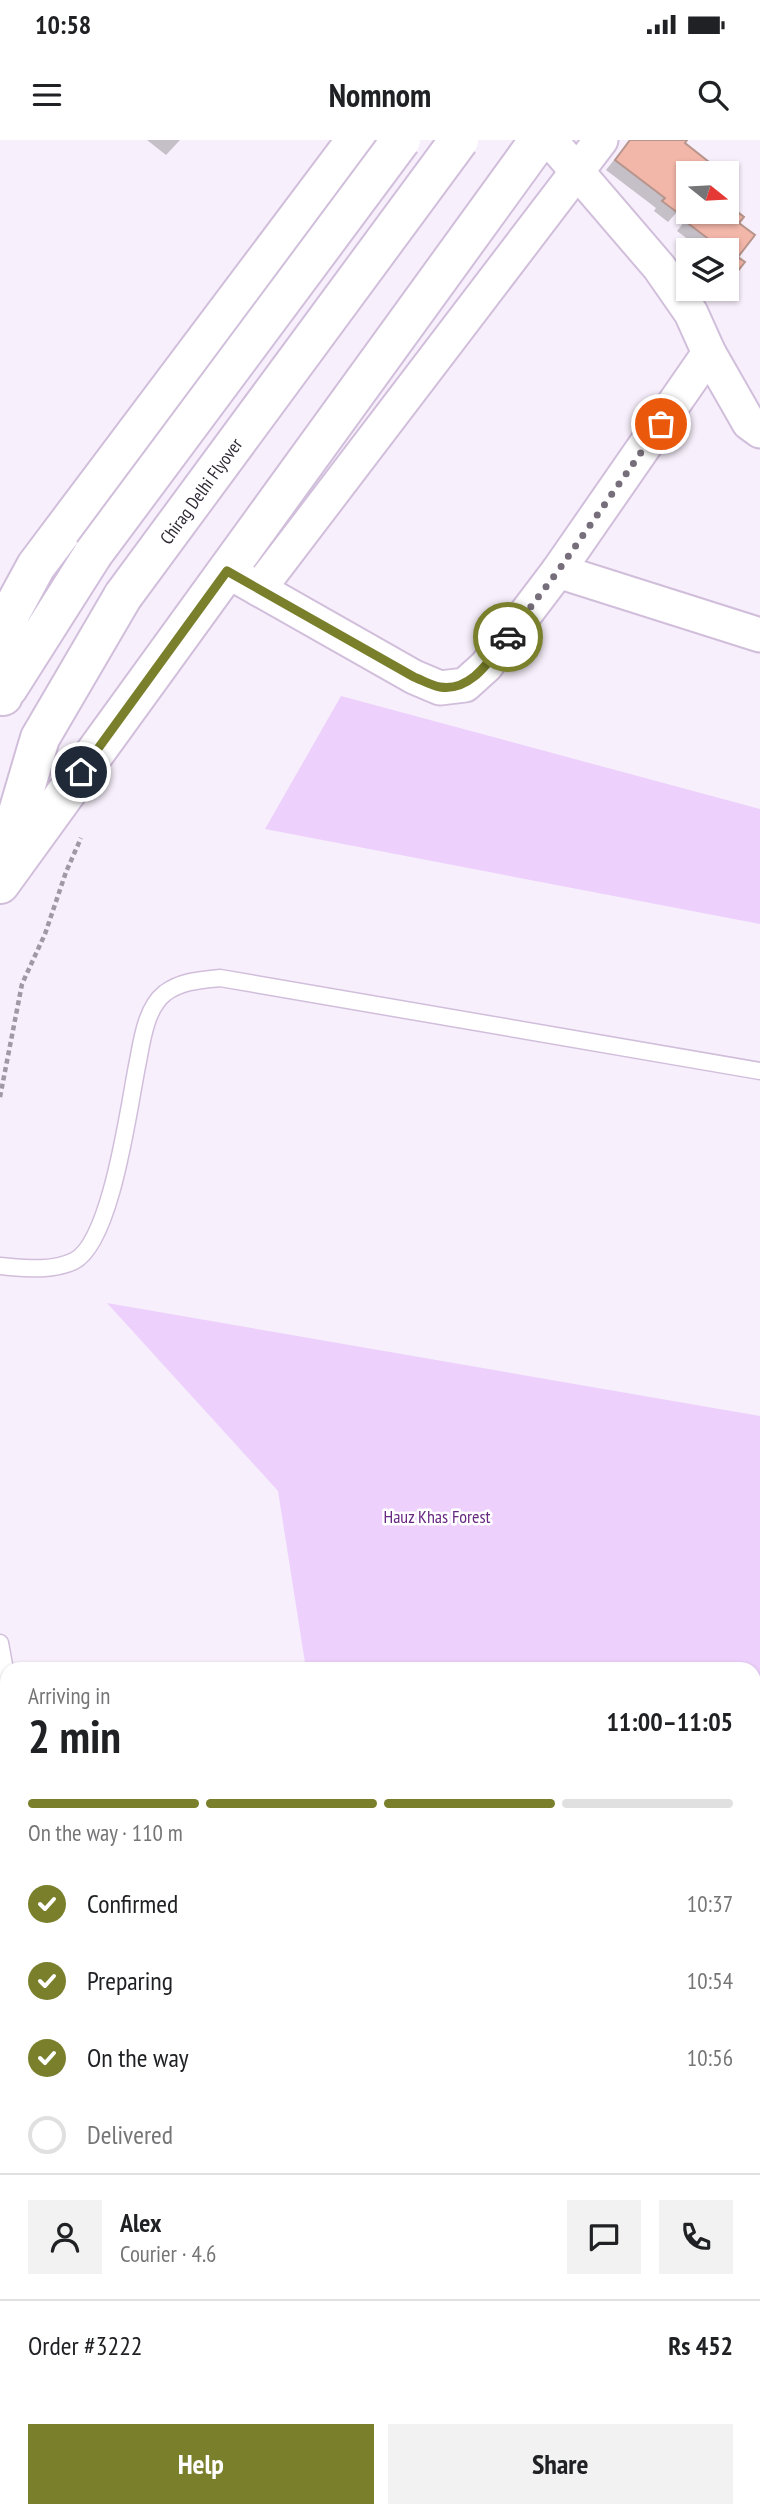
<!DOCTYPE html>
<meta charset="utf-8">
<style>
:root{--surface:#fff;--page:#f2f2f2;--text:#202124;--muted:#757577;--line:#e0e0e0;--accent:#797f2a}
body{margin:0;font-family:"PT Sans Narrow",sans-serif;background:var(--page);color:var(--text);height:100vh;display:flex;flex-direction:column;font-size:26px;white-space:nowrap}
*{box-sizing:border-box;margin:0}
p{font-size:23px;color:var(--muted)}
.icon{flex:none;width:38px;height:38px;fill:none;stroke:currentColor;stroke-width:2;stroke-linecap:round;stroke-linejoin:round}
.map{position:relative;flex:1;overflow:hidden}
.details{position:absolute;left:0px;top:1522px;width:761px;height:856px;display:flex;flex-direction:column;background:var(--surface);border-radius:21px 21px 0 0;box-shadow:0 2px 5px #0004}
.details>*{flex:none}
.needle{width:46px;rotate:108deg}
.fabs{position:absolute;left:676px;top:21px;display:grid;gap:14px}
.fabs a{display:grid;place-items:center;width:63px;height:63px;border-radius:0px;background:var(--surface);box-shadow:0 2px 5px #0004;font-size:35px}
.pin{position:absolute;display:grid;place-items:center;width:60px;height:60px;color:#fff;margin:-30px;border:4px solid #fff;border-radius:50%;box-shadow:0 2px 7px #0007}
.courier{position:absolute;display:grid;place-items:center;width:70px;height:70px;margin:-35px;border:5px solid #797f2a;border-radius:50%;background:#fff;color:#222;box-shadow:0 2px 9px #0007}
.overview em{font-style:normal;font-weight:600}
.overview div{display:flex;flex-direction:column-reverse}
.overview{display:flex;align-items:center;justify-content:space-between;height:119px;padding:0 28px}
h1{font-size:46px;font-weight:600;line-height:52px}
.bar{display:grid;grid-template-columns:repeat(4,1fr);gap:10px 7px;align-content:center;height:84px;padding:0 28px}
.bar i{height:9px;border-radius:5px;background:var(--line)}
.bar .current{background:var(--accent)}
.bar p{grid-column:span 4}
.line{display:flex;align-items:center;gap:18px;padding:0 28px;border-top:2px solid var(--line)}
.line div{flex:1}
.round{display:grid;place-items:center;flex:none;width:74px;height:74px;border-radius:0px;background:var(--page)}
ol{padding:0 28px;list-style:none}
li{display:flex;align-items:center;gap:21px;height:77px}
li p{margin-inline-start:auto}
li .icon{padding:7px;border-radius:50%;background:var(--accent);color:#fff;stroke-width:4}
li:last-child{color:var(--muted)}
li i{width:38px;height:38px;border:4px solid var(--line);border-radius:50%}
.action{display:flex;gap:14px;margin-top:auto;padding:14px 28px}
.action a{flex:1;height:80px;border-radius:0px;background:var(--accent);color:#fff;font-size:28px;font-weight:600;line-height:80px;text-align:center}
.action a+a{background:var(--page);color:var(--text)}
.status{display:flex;justify-content:space-between;align-items:center;height:49px;padding:0 35px;background:var(--surface);direction:ltr}
.status svg{height:19px;fill:currentColor}
header{display:flex;justify-content:space-between;align-items:center;height:91px;padding:0 28px;background:var(--surface);font-size:32px;font-weight:600}
.map>svg:first-child{display:block}
.green{fill:#edd1fc}
.shadow{fill:#0003}
.building{fill:#f3b7a9;stroke:#b8958c;stroke-width:2}
.lines{fill:none;stroke-linecap:round;stroke-linejoin:round}
.lane-casing{stroke:#d1bedb;stroke-width:19}
.street-casing{stroke:#d1bedb;stroke-width:37}
.secondary-casing{stroke:#d1bedb;stroke-width:42}
.primary-casing{stroke:#d1bedb;stroke-width:42}
.path{stroke:#a098a4;stroke-width:4.5;stroke-dasharray:5 3.5;stroke-linecap:butt}
.lane{stroke:#fff;stroke-width:16}
.street{stroke:#fff;stroke-width:33}
.secondary{stroke:#fff;stroke-width:38}
.primary{stroke:#fff;stroke-width:38}
.primary-bridge-casing{stroke:#d1bedb;stroke-width:42;stroke-linecap:butt}
.primary-bridge{stroke:#fff;stroke-width:38}
.done{stroke:#766e7a;stroke-width:7;stroke-dasharray:0 12.6}
.route{stroke:#797f2a;stroke-width:9}
.labels{text-anchor:middle;dominant-baseline:central;stroke-width:5;stroke-linejoin:round;paint-order:stroke}
.street-label{font-size:18px;fill:#312935;stroke:#fff}
.park-label{font-size:18px;fill:#672882;stroke:#fff}
</style>
<div class="status"><b>10:58</b><svg viewBox="0 0 49 12"><path d="M0 12V9h3v3zM5 12V6h3v6zM10 12V3h3v9zM15 12V0h3v12zM26 1h20v11H26zM47 4h2v5h-2z"/></svg></div>
<header><svg class="icon" aria-label="menu" viewBox="0 0 24 24"><path d="M4 6h16M4 12h16M4 18h16"/></svg>Nomnom<svg class="icon" aria-label="search" viewBox="0 0 24 24"><circle cx="10" cy="10" r="6"/><path d="M15 15l6 6"/></svg></header>
<div class="map">
<svg width="760" height="2378" viewBox="0 0 760 2378">
<rect width="100%" height="100%" fill="#f7effb"/>
<g class="green">
<path d="M341,556L760,669V784L265,689Z"/>
<path d="M107,1163L760,1276V2378H285L284,2371H754V1530L306,1529L278,1351Z"/>
</g>
<g class="shadow">
<path d="M147,0H180L166,15Z"/>
<path d="M630,0H685L682,3L707,22L698,33H688L677,72L668,82L654,71L656,68L606,30Z"/>
<path d="M692,72H726V110H702L677,91Z"/>
<path d="M708,149H721L715,154Z"/>
</g>
<g class="building">
<path d="M630,0H687L685,3L709,22L701,33H688V62L678,73L662,61L665,58L615,20Z"/>
<path d="M726,63L744,77L739,83L755,95L738,117L745,122L726,146V110H723L685,81L692,72H726Z"/>
</g>
<g class="lines">
<g class="lane-casing">
<g id="lane">
<path d="M0,1126C24,1128 51,1132 74,1121C112,1102 129,964 138,921C142,900 146,868 165,853C181,841 200,840 220,838L760,931"/>
<path d="M0,1503L7,1541"/>
<path d="M0,2014L7,2023"/>
<path d="M135,2371V2378"/>
<path d="M267,2371L268,2378"/>
</g>
</g>
<g class="street-casing">
<g id="street">
<path d="M550,0L659,127L691,173L709,213L749,283L760,291"/>
<path d="M227,431L414,537L440,548L465,545L486,526L558,431L709,213"/>
<path d="M558,431L760,495"/>
<path d="M259,449L601,0"/>
</g>
</g>
<g class="secondary-casing">
<path id="secondary" d="M0,2362L2,2378"/>
</g>
<g class="primary-casing">
<g id="primary">
<path d="M8,548L93,414"/>
<path d="M3,556L10,474L36,426L356,0"/>
<path d="M3,723L40,598L123,456"/>
<path d="M0,744L539,0"/>
<path d="M0,2100L7,2129"/>
<path d="M40,2371L41,2378"/>
</g>
</g>
<g class="path">
<path d="M0,957L22,844L45,794L66,732L81,698"/>
<path d="M0,1783L7,1834"/>
</g>
<use href="#lane" class="lane"/>
<use href="#street" class="street"/>
<use href="#secondary" class="secondary"/>
<use href="#primary" class="primary"/>
<g class="primary-bridge-casing">
<g id="primary-bridge">
<path d="M93,414L401,0"/>
<path d="M123,456L459,0"/>
</g>
</g>
<use href="#primary-bridge" class="primary-bridge"/>
</g>
<g class="lines">
<path class="done" d="M508,497L558,431L661,284"/>
<path class="route" d="M81,632L227,431L414,537C422,540 432,546 440,547C472,552 491,518 508,497"/>
</g>
<g class="labels">
<g class="street-label">
<text transform="translate(201 351) rotate(-54)">Chirag Delhi Flyover</text>
</g>
<g class="park-label">
<text x="437" y="1376">Hauz Khas Forest</text>
</g>
</g>
</svg>
<div class="fabs">
<a><svg class="needle" viewBox="-14 -14 28 28"><path d="M0-13l5 13h-10z" fill="#e53935"/><path d="M0 13l5-13h-10z" fill="#757577"/></svg></a>
<a><svg class="icon" aria-label="layers" viewBox="0 0 24 24"><path d="M12 4l9 5-9 5-9-5zM3 14l9 5 9-5"/></svg></a>
</div>
<div class="pin" style="left:661px;top:284px;background:#ea580c"><svg class="icon" aria-label="bag" viewBox="0 0 24 24"><path d="M5 8h14l-1 12H6zM9 8a3 3 0 0 1 6 0"/></svg></div>
<div class="pin" style="left:81px;top:632px;background:#1f2937"><svg class="icon" aria-label="home" viewBox="0 0 24 24"><path d="M3 11l9-7 9 7M6 9v11h12V9"/></svg></div>
<div class="courier" style="left:508px;top:497px"><svg class="icon" aria-label="car" viewBox="0 0 24 24"><path d="M5 17H2v-5l4-1 3-4h7l3 4 3 1v5h-3M9 17h6M6 11h13"/><circle cx="7" cy="17" r="2"/><circle cx="17" cy="17" r="2"/></svg></div>
<section class="details">
<div class="overview"><div><h1>2 min</h1><p>Arriving in</p></div><em>11:00–11:05</em></div>
<div class="bar"><i class="current"></i><i class="current"></i><i class="current"></i><i></i><p>On the way · 110 m</p></div>
<ol>
<li><svg class="icon" aria-label="check" viewBox="0 0 24 24"><path d="M5 12l5 5 9-10"/></svg>Confirmed<p>10:37</p></li>
<li><svg class="icon" aria-label="check" viewBox="0 0 24 24"><path d="M5 12l5 5 9-10"/></svg>Preparing<p>10:54</p></li>
<li><svg class="icon" aria-label="check" viewBox="0 0 24 24"><path d="M5 12l5 5 9-10"/></svg>On the way<p>10:56</p></li>
<li><i></i>Delivered</li>
</ol>
<div class="line" style="height:126px"><a class="round"><svg class="icon" aria-label="person" viewBox="0 0 24 24"><circle cx="12" cy="8" r="4"/><path d="M4 21q1-7 8-7t8 7"/></svg></a><div><b>Alex</b><p>Courier · 4.6</p></div><a class="round"><svg class="icon" aria-label="chat" viewBox="0 0 24 24"><path d="M4 5h16v11H9l-5 4z"/></svg></a><a class="round"><svg class="icon" aria-label="phone" viewBox="0 0 24 24"><path d="M5 4h4l2 5-3 2q2 4 5 5l2-3 5 2v4C11 20 4 13 5 4z"/></svg></a></div>
<div class="line" style="height:91px"><div>Order #3222</div><b>Rs 452</b></div>
<div class="action"><a>Help</a><a>Share</a></div>
</section>
</div>
